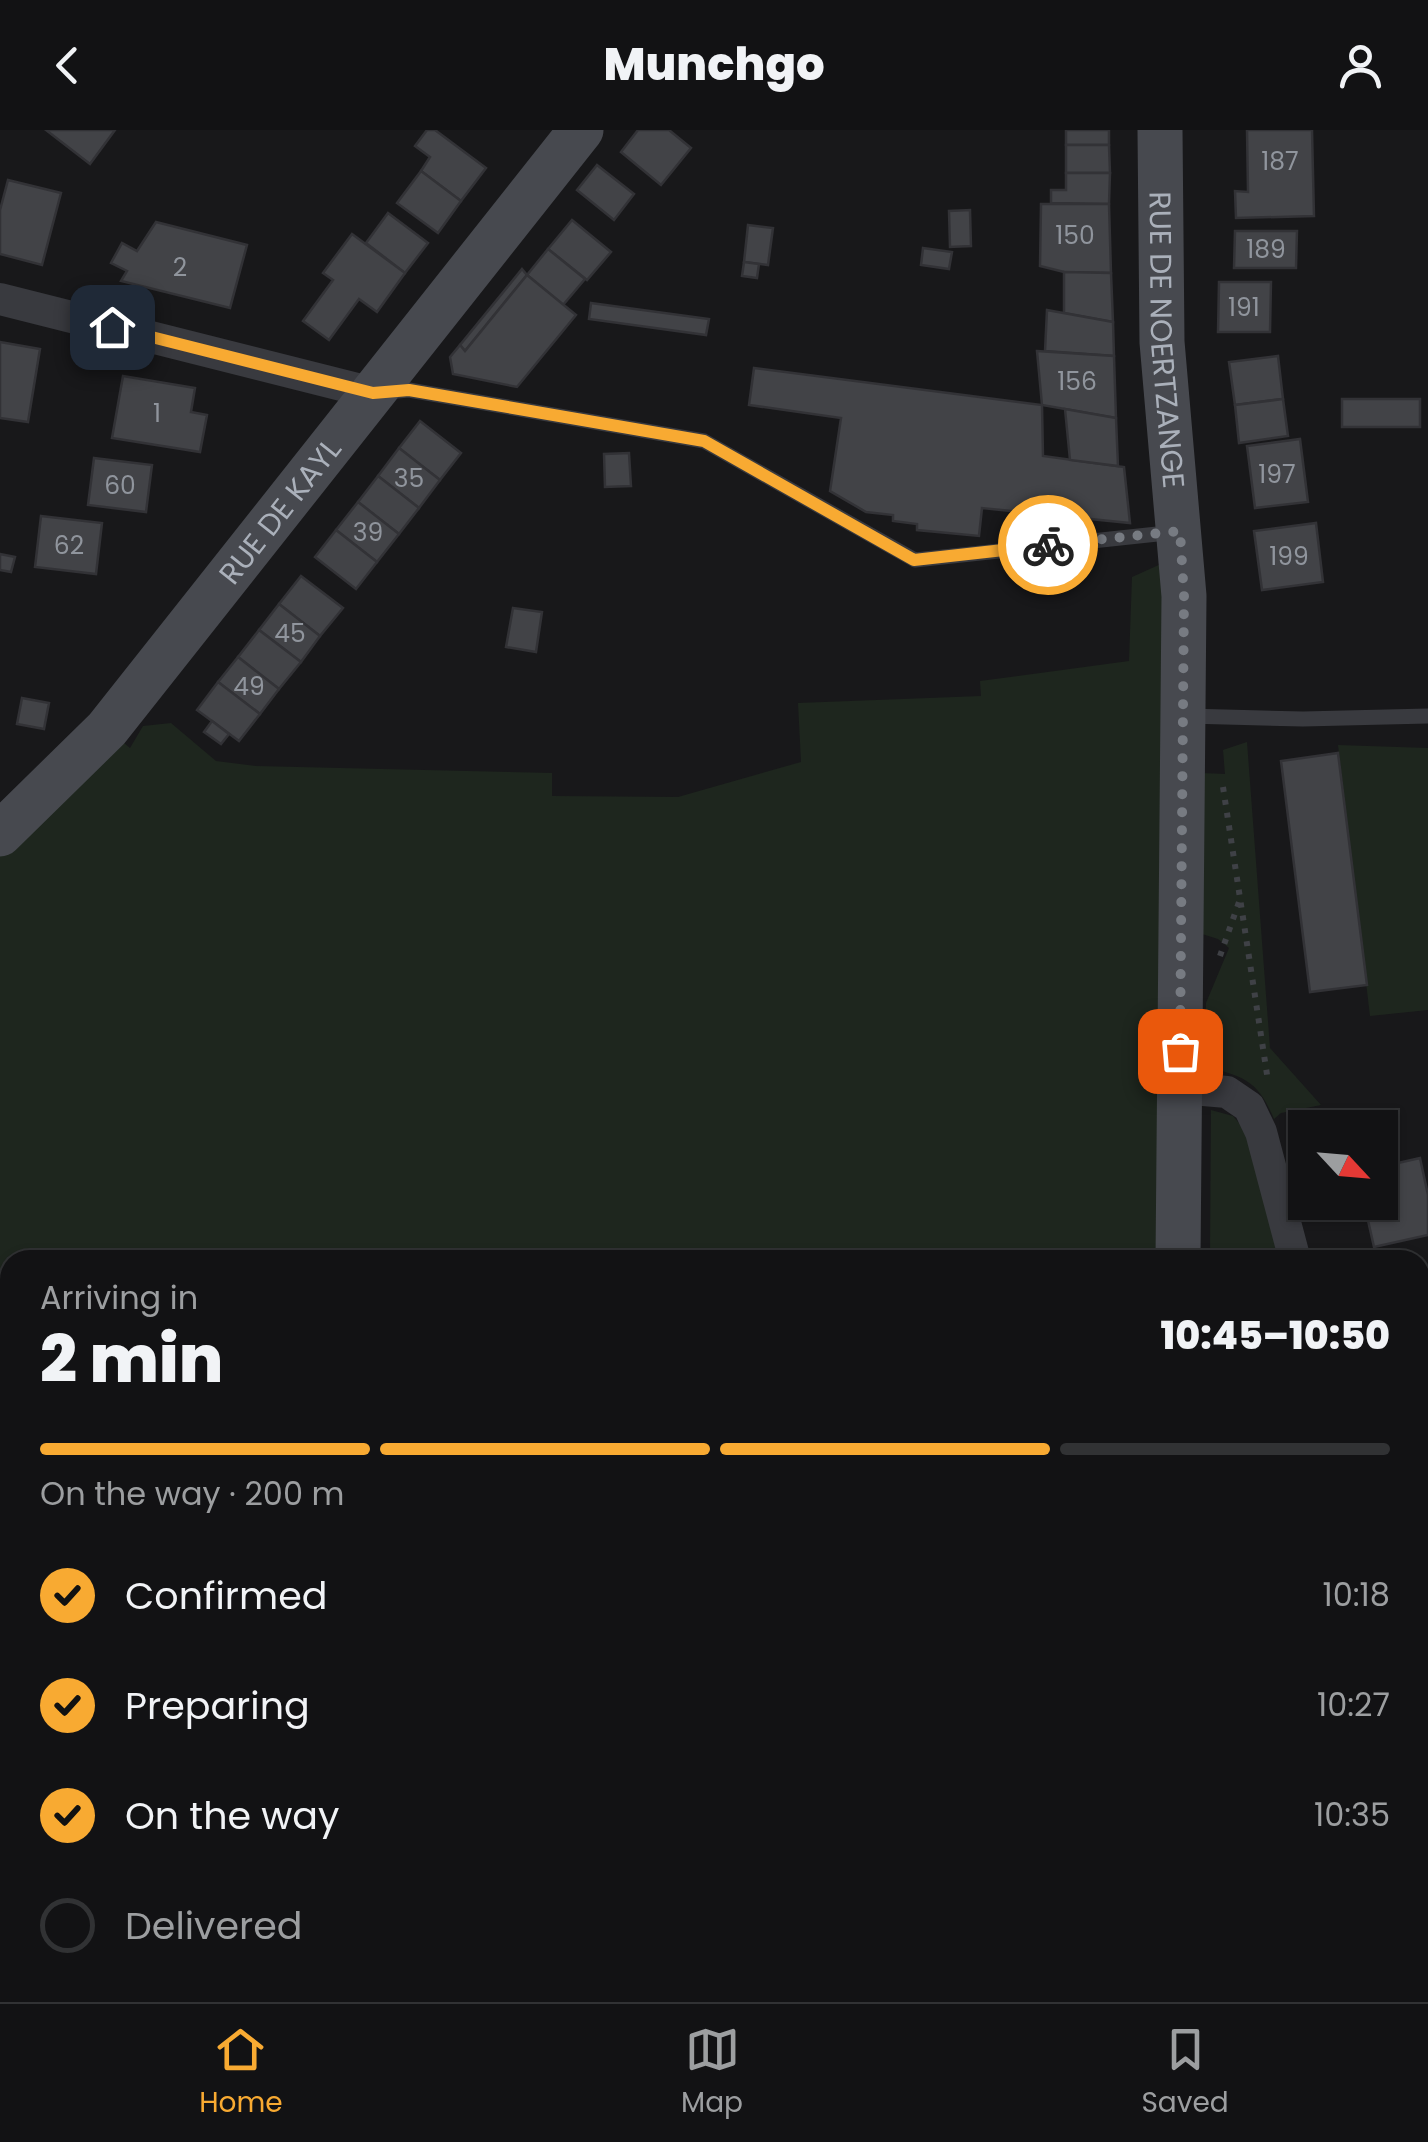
<!DOCTYPE html>
<meta charset="utf-8">
<style>
:root{--surface:#121214;--page:#1f2022;--text:#f1f3f6;--muted:#9c9ea0;--line:#313234;--accent:#f8aa32}
body{margin:0;font-family:Poppins,sans-serif;background:var(--page);color:var(--text);height:100vh;display:flex;flex-direction:column;font-size:38px;white-space:nowrap}
*{box-sizing:border-box;margin:0}
p{font-size:32px;color:var(--muted)}
.icon{flex:none;width:55px;height:55px;fill:none;stroke:currentColor;stroke-width:2;stroke-linecap:round;stroke-linejoin:round}
.map{position:relative;flex:1;overflow:hidden}
.details{position:absolute;left:0px;top:1120px;width:1430px;height:752px;display:flex;flex-direction:column;background:var(--surface);border-radius:30px 30px 0 0;box-shadow:0 2px 8px #0004,0 0 0 2px var(--line)}
.details>*{flex:none}
.needle{width:65px;rotate:116deg}
.controls{position:absolute;left:1288px;top:980px;display:grid;gap:20px}
.controls a{display:grid;place-items:center;width:110px;height:110px;border-radius:0px;background:var(--surface);box-shadow:0 2px 8px #0004,0 0 0 2px var(--line);font-size:50px}
.pin{position:absolute;display:grid;place-items:center;width:85px;height:85px;color:#fff;margin:-42px;border-radius:20px;box-shadow:0 5px 15px #0006}
.courier{position:absolute;display:grid;place-items:center;width:100px;height:100px;margin:-50px;border:8px solid #f8aa32;border-radius:50%;background:#fff;color:#222;box-shadow:0 2px 12px #0007}
.summary em{font-style:normal;font-weight:800}
.summary div{display:flex;flex-direction:column-reverse}
.summary{display:flex;align-items:center;justify-content:space-between;height:170px;padding:0 40px}
h1{font-size:65px;font-weight:800;line-height:75px}
.bar{display:grid;grid-template-columns:repeat(4,1fr);gap:15px 10px;align-content:center;height:120px;padding:0 40px}
.bar i{height:12px;border-radius:8px;background:var(--line)}
.bar .active{background:var(--accent)}
.bar p{grid-column:span 4}
ol{padding:0 40px;list-style:none}
li{display:flex;align-items:center;gap:30px;height:110px}
li p{margin-inline-start:auto}
li .icon{padding:10px;border-radius:50%;background:var(--accent);color:#111;stroke-width:4}
li:last-child{color:var(--muted)}
li i{width:55px;height:55px;border:5px solid var(--line);border-radius:50%}
header{display:flex;justify-content:space-between;align-items:center;height:130px;padding:0 40px;background:var(--surface);font-size:45px;font-weight:800}
.tabs{display:flex;justify-content:space-around;align-items:center;height:140px;border-top:2px solid var(--line);background:var(--surface);font-size:28px;color:var(--muted)}
.tabs a{display:grid;justify-items:center;gap:5px}
.tabs .active{color:var(--accent)}
.map>svg:first-child{display:block}
.green{fill:#1e261e}
.building{fill:#424347;stroke:#323236;stroke-width:2.5}
.lines{fill:none;stroke-linecap:round;stroke-linejoin:round}
.path{stroke:#3f4146;stroke-width:6;stroke-dasharray:5 8;stroke-linecap:butt}
.service{stroke:#393a3f;stroke-width:15}
.minor{stroke:#393a3f;stroke-width:32}
.secondary{stroke:#47494f;stroke-width:45}
.done{stroke:#777b82;stroke-width:10;stroke-dasharray:0 18}
.route{stroke:#f8aa32;stroke-width:12}
.labels{text-anchor:middle;dominant-baseline:central;stroke-width:10;stroke-linejoin:round;paint-order:stroke}
.number-label{font-size:25px;fill:#90959d}
.street-label{font-size:30px;fill:#aab0ba;stroke:#131315}
</style>
<header><svg class="icon" aria-label="back" viewBox="0 0 24 24"><path d="M15 5l-7 7 7 7"/></svg>Munchgo<svg class="icon" aria-label="person" viewBox="0 0 24 24"><circle cx="12" cy="8" r="4"/><path d="M4 21q1-7 8-7t8 7"/></svg></header>
<div class="map">
<svg width="1428" height="1872" viewBox="0 0 1428 1872">
<rect width="100%" height="100%" fill="#18181a"/>
<g class="green">
<path d="M1161,434L1167,474L1161,1130H10V1862H1224L1226,1872H0V719L118,608L130,618L143,596L171,593L216,631L256,636L552,643V666L678,667L801,632L798,573L981,566L980,551L1129,531L1132,447Z"/>
<path d="M1247,612L1270,918L1321,975L1281,983L1274,989C1258,950 1244,947 1205,936L1206,873L1229,818L1218,809L1202,804V643L1225,644L1223,620Z"/>
<path d="M1338,615L1428,618V880L1370,886Z"/>
<path d="M1211,980L1233,986L1245,1000L1295,1130H1210Z"/>
<path d="M1420,1587L1428,1617V1768L1420,1773Z"/>
<path d="M1420,1814L1428,1819V1872H1286L1284,1863L1420,1862Z"/>
</g>
<g class="building">
<path d="M46,0H115L90,34Z"/>
<path d="M427,0H435L486,38L461,71L421,41L430,27L415,16Z"/>
<path d="M638,0H669L691,18L661,55L621,22Z"/>
<rect x="1066" y="0" width="43" height="15"/>
<path d="M1247,0H1312L1314,86L1236,88L1235,61L1248,62Z"/>
<path d="M1066,15H1109L1110,43H1066Z"/>
<path d="M597,35L634,64L614,90L577,60Z"/>
<path d="M421,41L461,71L438,103L397,73Z"/>
<path d="M1066,43H1110L1109,74L1051,73V60H1066Z"/>
<path d="M8,50L61,63L42,135L0,124V80Z"/>
<path d="M1041,74H1109L1111,143L1064,142L1040,136Z"/>
<path d="M970,80L971,116L950,117L949,81Z"/>
<path d="M388,83L428,113L405,143L366,113Z"/>
<path d="M572,90L611,122L587,150L548,119Z"/>
<path d="M156,92L247,115L230,178L121,151L127,141L111,133L122,113L137,121Z"/>
<path d="M748,95L773,98L768,135L744,132Z"/>
<path d="M1235,101H1297L1296,138H1234Z"/>
<path d="M352,104L405,143L377,182L359,169L329,210L303,191L333,150L323,143Z"/>
<path d="M923,118L952,122L949,139L921,135Z"/>
<path d="M548,119L585,149L563,175L527,145Z"/>
<path d="M744,132L759,134L757,148L742,146Z"/>
<path d="M522,139L527,145L465,221L460,215Z"/>
<path d="M1064,142L1111,143L1113,192L1064,183Z"/>
<path d="M527,145L576,185L517,257L453,244L450,227L460,215L465,221Z"/>
<path d="M1219,152H1271L1270,202H1218Z"/>
<path d="M591,173L709,189L706,205L589,189Z"/>
<path d="M1047,180L1113,192L1114,226L1045,221Z"/>
<path d="M0,212L40,219L28,292L0,288Z"/>
<path d="M1037,221L1114,226L1116,288L1042,275Z"/>
<path d="M1278,226L1283,269L1235,275L1229,232Z"/>
<path d="M754,238L1042,275L1043,326L1124,337L1130,393L982,378L979,406L917,400V394L893,391V385L866,382L830,361L841,288L749,275Z"/>
<path d="M123,246L195,258L191,282L207,285L200,322L112,308Z"/>
<path d="M1283,269L1288,306L1239,313L1235,275Z"/>
<rect x="1342" y="269" width="78" height="28"/>
<path d="M1065,279L1116,288L1118,336L1070,330Z"/>
<path d="M420,291L461,323L440,350L399,318Z"/>
<path d="M1300,309L1308,372L1255,378L1247,316Z"/>
<path d="M399,318L440,350L419,378L378,346Z"/>
<path d="M629,323L631,356L605,357L604,324Z"/>
<path d="M94,328L152,335L146,382L88,375Z"/>
<path d="M378,346L419,378L399,404L358,372Z"/>
<path d="M358,372L399,404L377,432L336,400Z"/>
<path d="M41,386L102,393L96,444L35,437Z"/>
<path d="M1316,393L1323,452L1262,460L1254,401Z"/>
<path d="M336,400L377,432L356,459L315,427Z"/>
<path d="M0,424L15,427L11,442L0,440Z"/>
<path d="M301,446L343,478L320,506L279,474Z"/>
<path d="M279,474L320,506L301,532L259,500Z"/>
<path d="M513,478L542,482L536,522L506,517Z"/>
<path d="M259,500L301,532L279,559L238,527Z"/>
<path d="M238,527L279,559L260,584L218,552Z"/>
<path d="M218,552L260,584L239,611L197,580Z"/>
<path d="M22,568L49,573L44,599L17,594Z"/>
<path d="M212,591L229,604L221,614L204,602Z"/>
<path d="M1338,623L1367,855L1310,862L1281,631Z"/>
<path d="M1420,1028L1428,1065V1105L1374,1117L1367,1086L1376,1085L1373,1072H1380V1037Z"/>
<path d="M1428,1155V1226L1420,1228V1157Z"/>
</g>
<g class="lines">
<g class="path">
<path d="M1223,657L1268,951"/>
<path d="M1220,826L1239,772"/>
</g>
<g class="service">
<path d="M386,262L409,260L704,311L915,430L1176,402"/>
<path d="M1187,586L1303,589L1428,586"/>
</g>
<g class="minor">
<path d="M0,169L373,263"/>
<path d="M1180,958L1227,962L1249,977L1261,1002L1295,1130"/>
<path d="M1420,1587L1428,1617"/>
</g>
<g class="secondary">
<path id="s1" d="M1160,0L1162,212L1184,466L1178,1130"/>
<path id="s2" d="M0,704L107,599L581,0"/>
<path d="M1247,1862L1249,1872"/>
</g>
</g>
<g class="lines">
<path class="done" d="M1048,415L1180,401L1184,466L1180,921"/>
<path class="route" d="M112,197L373,263L409,260L704,311L914,430L1048,415"/>
</g>
<g class="labels">
<g class="number-label">
<text x="1280" y="31">187</text>
<text x="1075" y="105">150</text>
<text x="1266" y="119">189</text>
<text x="180" y="137">2</text>
<text x="1244" y="177">191</text>
<text x="1077" y="251">156</text>
<text x="157" y="283">1</text>
<text x="1277" y="344">197</text>
<text x="409" y="348">35</text>
<text x="120" y="355">60</text>
<text x="368" y="402">39</text>
<text x="69" y="415">62</text>
<text x="1289" y="426">199</text>
<text x="290" y="503">45</text>
<text x="249" y="556">49</text>
</g>
<g class="street-label">
<text stroke="none"><textPath href="#s1" startOffset="210">RUE DE NOERTZANGE</textPath></text>
<text stroke="none"><textPath href="#s2" startOffset="428">RUE DE KAYL</textPath></text>
</g>
</g>
</svg>
<div class="controls">
<a><svg class="needle" viewBox="-14 -14 28 28"><path d="M0-13l5 13h-10z" fill="#e53935"/><path d="M0 13l5-13h-10z" fill="#9c9ea0"/></svg></a>
</div>
<div class="pin" style="left:1180px;top:921px;background:#ea580c"><svg class="icon" aria-label="bag" viewBox="0 0 24 24"><path d="M5 8h14l-1 12H6zM9 8a3 3 0 0 1 6 0"/></svg></div>
<div class="pin" style="left:112px;top:197px;background:#1f2937"><svg class="icon" aria-label="home" viewBox="0 0 24 24"><path d="M3 11l9-7 9 7M6 9v11h12V9"/></svg></div>
<div class="courier" style="left:1048px;top:415px"><svg class="icon" aria-label="bike" viewBox="0 0 24 24"><circle cx="6" cy="16" r="4"/><circle cx="18" cy="16" r="4"/><path d="M6 16l4-8h5l3 8M10 8l3 8H6M13 5h3"/></svg></div>
<section class="details">
<div class="summary"><div><h1>2 min</h1><p>Arriving in</p></div><em>10:45–10:50</em></div>
<div class="bar"><i class="active"></i><i class="active"></i><i class="active"></i><i></i><p>On the way · 200 m</p></div>
<ol>
<li><svg class="icon" aria-label="check" viewBox="0 0 24 24"><path d="M5 12l5 5 9-10"/></svg>Confirmed<p>10:18</p></li>
<li><svg class="icon" aria-label="check" viewBox="0 0 24 24"><path d="M5 12l5 5 9-10"/></svg>Preparing<p>10:27</p></li>
<li><svg class="icon" aria-label="check" viewBox="0 0 24 24"><path d="M5 12l5 5 9-10"/></svg>On the way<p>10:35</p></li>
<li><i></i>Delivered</li>
</ol>
</section>
</div>
<nav class="tabs">
<a class="active"><svg class="icon" aria-label="home" viewBox="0 0 24 24"><path d="M3 11l9-7 9 7M6 9v11h12V9"/></svg>Home</a>
<a><svg class="icon" aria-label="map" viewBox="0 0 24 24"><path d="M3 6l6-2 6 2 6-2v14l-6 2-6-2-6 2zM9 4v14M15 6v14"/></svg>Map</a>
<a><svg class="icon" aria-label="saved" viewBox="0 0 24 24"><path d="M7 4h10v16l-5-4-5 4z"/></svg>Saved</a>
</nav>
